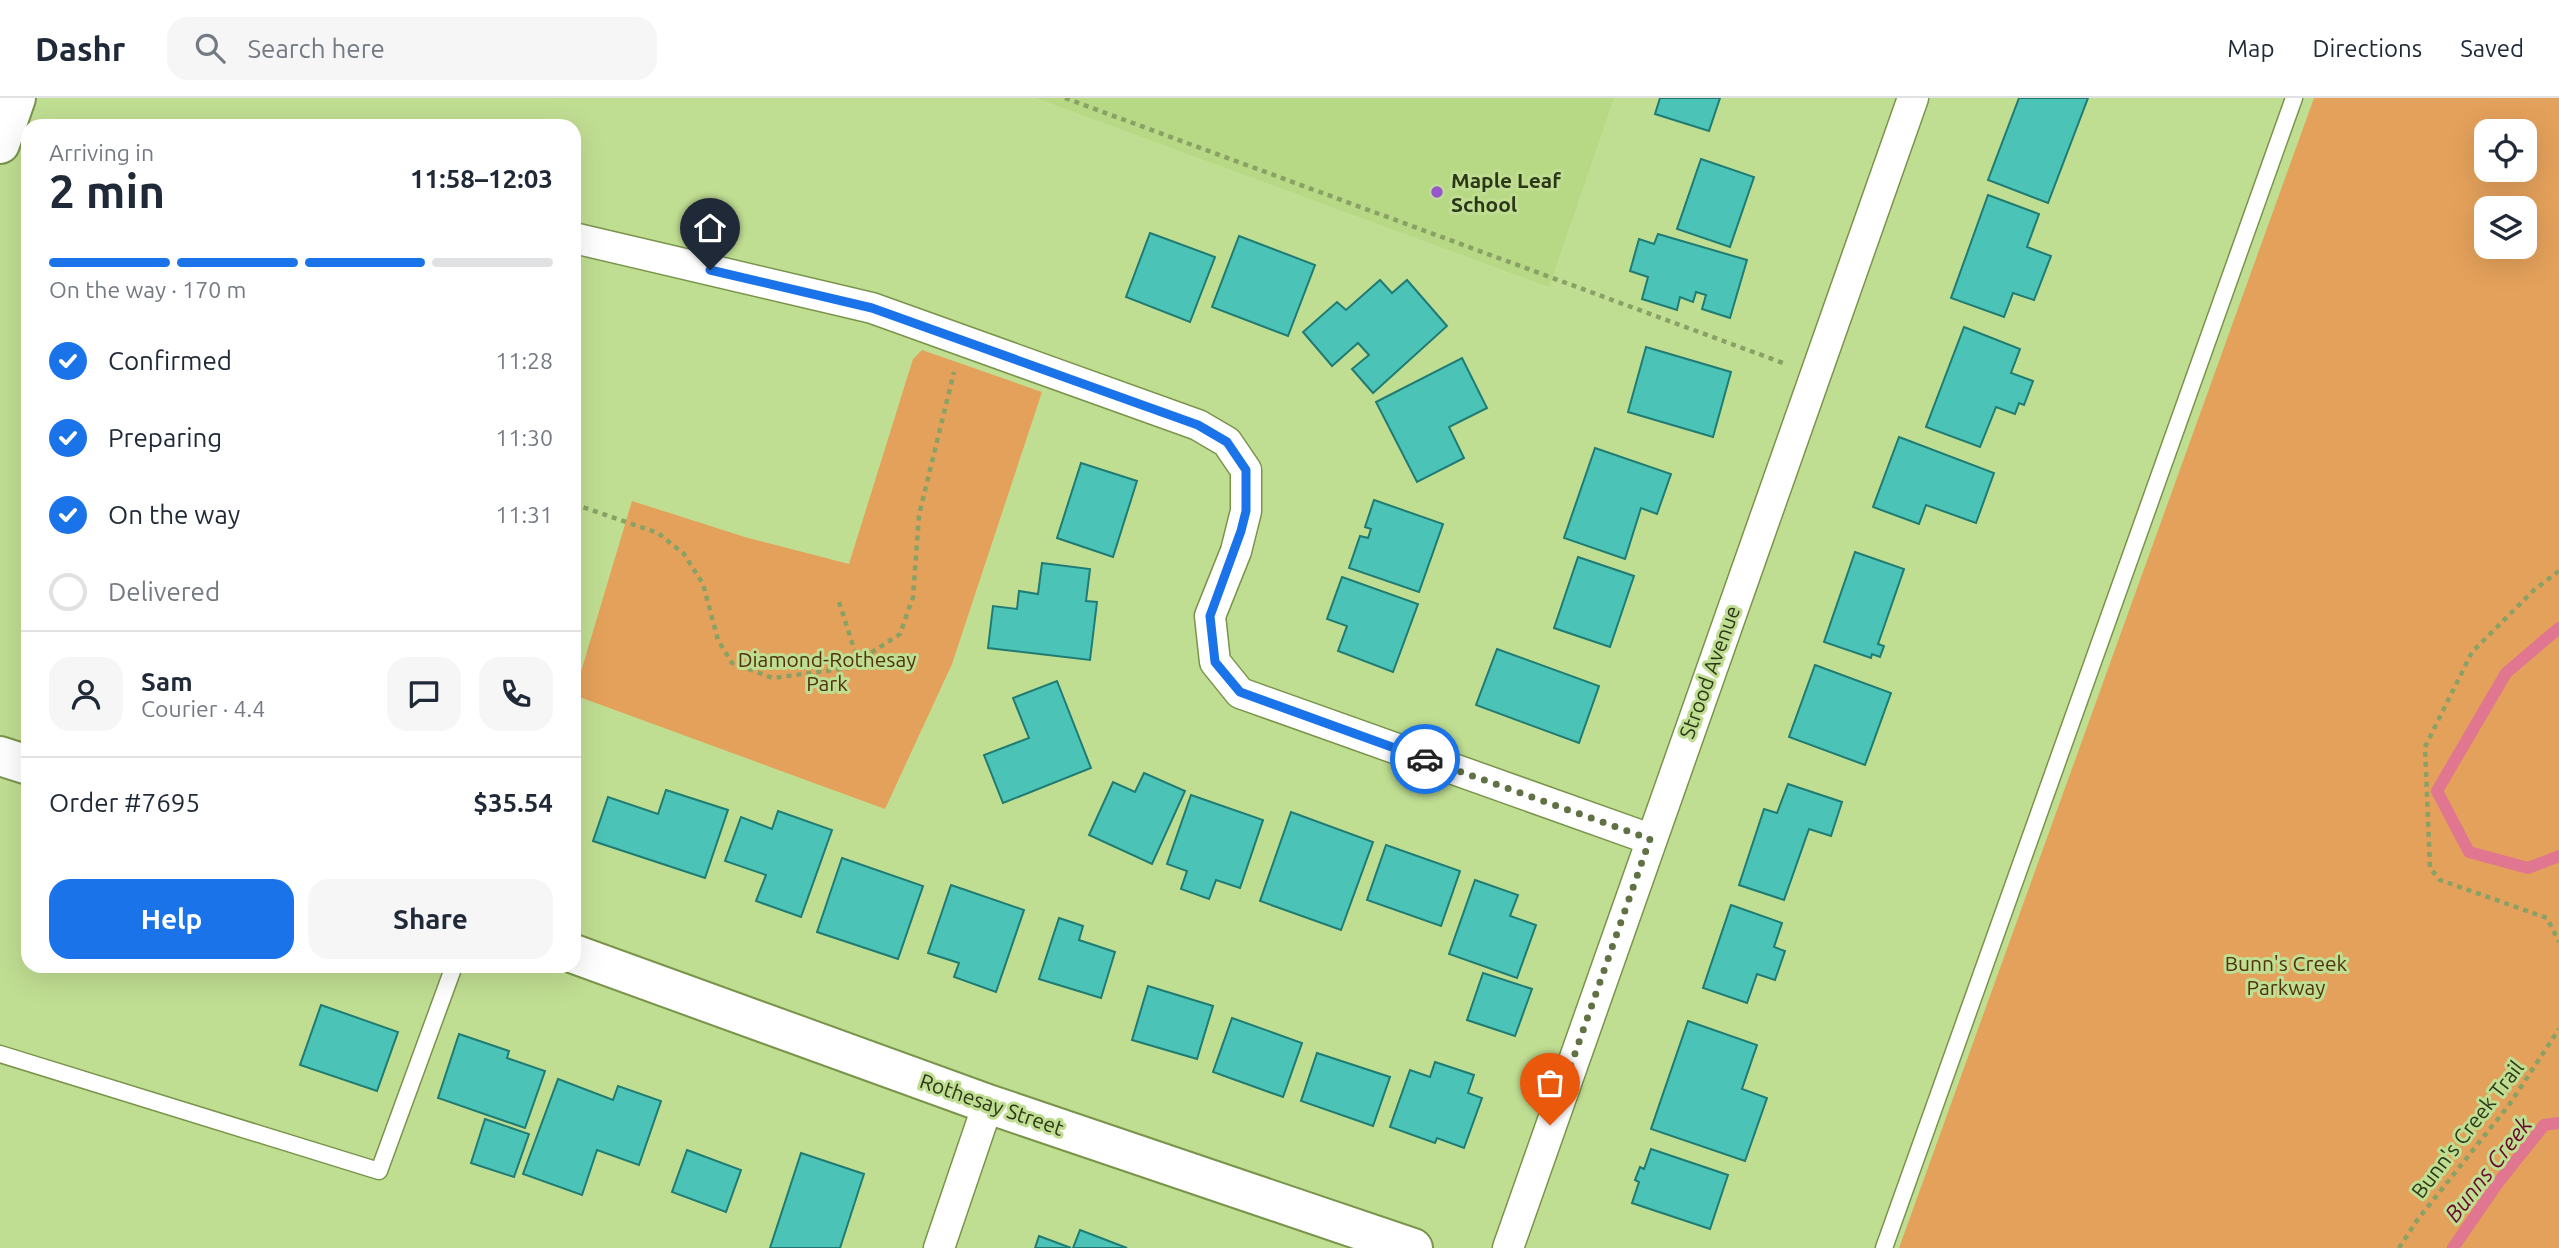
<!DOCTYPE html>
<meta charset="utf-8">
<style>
:root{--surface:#fff;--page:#f6f6f7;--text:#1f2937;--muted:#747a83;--line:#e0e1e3;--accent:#1a73e8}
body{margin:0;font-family:Ubuntu,sans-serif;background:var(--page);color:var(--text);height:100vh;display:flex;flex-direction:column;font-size:26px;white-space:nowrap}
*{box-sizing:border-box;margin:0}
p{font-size:23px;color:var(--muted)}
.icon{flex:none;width:38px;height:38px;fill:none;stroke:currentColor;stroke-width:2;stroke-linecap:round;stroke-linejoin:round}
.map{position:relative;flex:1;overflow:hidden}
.side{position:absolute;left:21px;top:21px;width:560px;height:854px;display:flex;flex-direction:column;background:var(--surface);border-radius:21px;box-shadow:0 7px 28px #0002}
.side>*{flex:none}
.tools{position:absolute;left:2474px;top:21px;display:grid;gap:14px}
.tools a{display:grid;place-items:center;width:63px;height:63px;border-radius:14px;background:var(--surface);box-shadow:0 7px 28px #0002;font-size:35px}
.pin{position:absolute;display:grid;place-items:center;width:60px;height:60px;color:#fff;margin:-72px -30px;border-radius:50% 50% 50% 0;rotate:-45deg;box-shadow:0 0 7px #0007}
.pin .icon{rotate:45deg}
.courier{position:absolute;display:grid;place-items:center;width:70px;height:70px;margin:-35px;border:5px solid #1a73e8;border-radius:50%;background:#fff;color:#222;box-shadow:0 2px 9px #0007}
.summary em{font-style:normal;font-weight:600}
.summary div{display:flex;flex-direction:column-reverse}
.summary{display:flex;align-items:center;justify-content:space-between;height:119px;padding:0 28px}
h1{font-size:46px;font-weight:600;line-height:52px}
.bar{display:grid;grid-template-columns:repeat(4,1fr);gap:10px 7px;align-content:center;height:84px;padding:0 28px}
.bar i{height:9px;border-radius:5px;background:var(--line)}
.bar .selected{background:var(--accent)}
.bar p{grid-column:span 4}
.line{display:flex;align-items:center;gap:18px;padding:0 28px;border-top:2px solid var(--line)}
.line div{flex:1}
.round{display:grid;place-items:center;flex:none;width:74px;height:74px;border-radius:21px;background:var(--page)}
ol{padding:0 28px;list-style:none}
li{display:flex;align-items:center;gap:21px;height:77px}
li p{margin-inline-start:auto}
li .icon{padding:7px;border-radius:50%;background:var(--accent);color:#fff;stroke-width:4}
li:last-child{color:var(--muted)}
li i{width:38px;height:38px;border:4px solid var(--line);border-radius:50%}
.button{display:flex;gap:14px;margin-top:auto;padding:14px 28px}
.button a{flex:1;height:80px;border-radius:21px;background:var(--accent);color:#fff;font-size:28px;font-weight:600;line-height:80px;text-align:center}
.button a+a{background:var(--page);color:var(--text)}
header{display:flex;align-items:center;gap:42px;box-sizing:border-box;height:98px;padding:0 35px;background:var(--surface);border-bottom:2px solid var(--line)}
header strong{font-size:33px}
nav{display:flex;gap:38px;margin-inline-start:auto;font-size:24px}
.search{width:490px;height:63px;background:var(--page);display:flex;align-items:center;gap:18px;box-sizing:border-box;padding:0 24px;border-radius:21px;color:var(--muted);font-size:26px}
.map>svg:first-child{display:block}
.built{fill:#b7d884}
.green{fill:#e4a15b;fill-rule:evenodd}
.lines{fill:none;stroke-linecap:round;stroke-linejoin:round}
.stream{stroke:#e17690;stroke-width:12}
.building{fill:#4bc3b7;stroke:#207c73;stroke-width:2}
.lane-casing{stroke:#79944b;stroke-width:19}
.street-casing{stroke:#79944b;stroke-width:33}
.secondary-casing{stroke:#79944b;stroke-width:42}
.path{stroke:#8aa166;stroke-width:4.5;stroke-dasharray:5 5;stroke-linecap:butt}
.lane{stroke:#fff;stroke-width:16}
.street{stroke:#fff;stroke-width:30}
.secondary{stroke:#fff;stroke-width:38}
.done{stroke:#607143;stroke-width:7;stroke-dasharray:0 12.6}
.route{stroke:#1a73e8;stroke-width:9}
.poi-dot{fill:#9758cf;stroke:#c0de92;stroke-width:2.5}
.labels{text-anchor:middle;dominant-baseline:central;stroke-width:6;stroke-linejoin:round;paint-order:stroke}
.poi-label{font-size:21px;font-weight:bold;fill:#2c3719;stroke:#c0de92;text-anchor:start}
.park-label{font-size:21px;fill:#50320e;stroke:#c0de92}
.street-label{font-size:21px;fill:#2c3719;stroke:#c0de92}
.water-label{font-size:23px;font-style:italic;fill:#6a052e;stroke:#c0de92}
</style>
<header>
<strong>Dashr</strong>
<div class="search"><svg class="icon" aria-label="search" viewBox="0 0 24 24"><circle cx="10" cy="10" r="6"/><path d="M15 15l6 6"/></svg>Search here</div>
<nav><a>Map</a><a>Directions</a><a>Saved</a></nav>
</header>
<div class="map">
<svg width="2559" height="1150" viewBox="0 0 2559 1150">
<rect width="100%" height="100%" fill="#c0de92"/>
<path class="built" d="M1036,0H1614L1549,189Z"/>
<g class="green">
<path d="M2314,0H2559V1150H1899ZM2525,33V72H2487V33ZM2525,110V149H2487V110Z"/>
<path d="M922,252L1042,294L952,566L885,711L574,597L632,403L748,440L849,466L913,261Z"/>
</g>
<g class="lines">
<g class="stream">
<path d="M2559,530L2506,575L2437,693L2469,754L2528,770L2559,758"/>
<path d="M2453,1150L2497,1086L2544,1027L2559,1025"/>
</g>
</g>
<g class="building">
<path d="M1660,0H1720L1709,33L1655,16Z"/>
<path d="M2019,0H2088L2048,105L1988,82Z"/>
<path d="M1701,61L1754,79L1730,149L1677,131Z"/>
<path d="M1988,97L2039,116L2027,149L2051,158L2034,202L2013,195L2004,219L1951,200Z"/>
<path d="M1150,135L1215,159L1190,224L1126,199Z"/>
<path d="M1658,136L1747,162L1730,220L1702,211L1706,197L1696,194L1693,204L1680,199L1677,212L1642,201L1648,179L1630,173L1639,141L1654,146Z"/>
<path d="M1239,138L1315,167L1288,238L1212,209Z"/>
<path d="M1380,182L1392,195L1407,182L1447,228L1373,295L1352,271L1369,257L1358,245L1332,268L1303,234L1337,204L1346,212Z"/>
<path d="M1964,229L2020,251L2011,275L2033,283L2024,307L2019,305L2015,316L1996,309L1980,349L1926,329Z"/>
<path d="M1646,249L1731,274L1713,339L1628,314Z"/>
<path d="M1462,260L1487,310L1449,329L1464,360L1417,384L1376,304Z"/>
<path d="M1899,339L1994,375L1976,425L1926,407L1919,426L1873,409Z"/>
<path d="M1595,350L1671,376L1657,416L1641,410L1625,461L1564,440Z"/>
<path d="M1081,365L1137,383L1113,459L1057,440Z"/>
<path d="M1374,402L1443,426L1419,494L1349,470L1360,438L1368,440L1371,431L1365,429Z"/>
<path d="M1855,454L1904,471L1878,546L1884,548L1880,559L1872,556L1871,560L1824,544Z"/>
<path d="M1578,459L1634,478L1610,549L1554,530Z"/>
<path d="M1042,465L1090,471L1086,503L1097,504L1090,562L988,550L993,508L1017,511L1019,493L1038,496Z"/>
<path d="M1342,479L1418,506L1393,574L1338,553L1347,528L1327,521Z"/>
<path d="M1497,551L1599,588L1579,645L1476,607Z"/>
<path d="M1815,567L1891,595L1865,667L1789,639Z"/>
<path d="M1057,583L1091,670L1003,705L984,657L1029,640L1013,600Z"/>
<path d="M1144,675L1185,693L1152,766L1089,737L1113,684L1135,694Z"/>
<path d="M1788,686L1842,704L1831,738L1809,731L1784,802L1739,787L1764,711L1777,715Z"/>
<path d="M666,692L728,712L705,780L593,743L608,699L658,716Z"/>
<path d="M1191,697L1263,722L1240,790L1216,782L1209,801L1181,791L1187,773L1167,766Z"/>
<path d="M778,713L832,732L801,819L756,803L766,777L725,763L741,719L772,731Z"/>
<path d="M1291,714L1373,744L1341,832L1260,803Z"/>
<path d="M1386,747L1460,773L1441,828L1367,802Z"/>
<path d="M842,760L923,788L898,861L817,834Z"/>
<path d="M1475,782L1518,797L1510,818L1536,827L1517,880L1449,856Z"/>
<path d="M951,787L1024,812L996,894L954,879L959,865L928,855Z"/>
<path d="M1731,807L1782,825L1774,849L1785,853L1775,882L1757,876L1747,905L1703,890Z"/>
<path d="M1059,820L1083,828L1079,842L1115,854L1101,900L1039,881Z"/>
<path d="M1483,875L1532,891L1515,938L1467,922Z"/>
<path d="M1148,888L1213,908L1197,961L1132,942Z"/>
<path d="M321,907L398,934L377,993L300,967Z"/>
<path d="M1232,920L1302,945L1283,999L1213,974Z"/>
<path d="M1688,923L1757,947L1742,991L1767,1000L1745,1063L1651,1031Z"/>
<path d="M459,936L509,953L507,960L545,973L525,1030L438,1000Z"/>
<path d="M1317,955L1390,979L1373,1028L1301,1003Z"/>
<path d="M1435,964L1474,977L1468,995L1482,1000L1464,1050L1437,1040L1435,1045L1390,1029L1410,972L1430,979Z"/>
<path d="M558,981L613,1002L618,988L661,1003L639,1067L597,1052L582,1097L523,1076Z"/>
<path d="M485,1021L529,1036L514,1079L471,1065Z"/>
<path d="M1651,1051L1728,1077L1710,1131L1632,1105L1639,1084L1635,1082L1640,1069L1644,1071Z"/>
<path d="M687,1052L741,1072L726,1114L672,1094Z"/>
<path d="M801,1055L864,1076L840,1150H770Z"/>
<path d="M1080,1132L1127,1150H1073Z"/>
<path d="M1039,1138L1071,1150H1035Z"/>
</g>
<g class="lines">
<g class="lane-casing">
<g id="lane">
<path d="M0,956L379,1073L454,868"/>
<path d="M1884,1150L2294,0"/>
</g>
</g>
<g class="street-casing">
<g id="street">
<path d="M574,140L872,210L1198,327L1227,344L1246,372V413L1236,453L1210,518L1215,564L1240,595L1650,741"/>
<path d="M939,1150L988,1006"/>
<path d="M1508,1150L1913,0"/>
</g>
</g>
<g class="secondary-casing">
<g id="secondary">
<path d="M0,46L16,0"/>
<path d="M0,658L28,667"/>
<path d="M574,856L988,1006L1413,1150"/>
</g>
</g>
<g class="path">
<path d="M1065,0L1783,265"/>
<path d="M574,406L658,435L684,456L703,486L718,542L732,565L773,580L848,570L900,536L913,499L919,417L954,274"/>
<path d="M2559,473L2534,492L2472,554L2425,649L2430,770L2440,782L2547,820L2559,844"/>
<path d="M839,504L858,563"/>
<path d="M2399,1150L2418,1121L2509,1007L2559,931"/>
</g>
<use href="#lane" class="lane"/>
<use href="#street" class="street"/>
<use href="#secondary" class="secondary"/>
</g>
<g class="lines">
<path class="done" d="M1425,661L1650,741L1550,1027"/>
<path class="route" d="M710,172L872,210L1198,327L1227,344L1246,372V413L1241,433L1210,518L1215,564L1240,594L1425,661"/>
</g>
<circle class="poi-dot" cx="1437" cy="94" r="7"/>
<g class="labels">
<g class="poi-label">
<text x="1451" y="82">Maple Leaf<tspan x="1451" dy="24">School</tspan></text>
</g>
<g class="park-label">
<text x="827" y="561">Diamond-Rothesay<tspan x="827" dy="24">Park</tspan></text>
<text x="2286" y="865">Bunn's Creek<tspan x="2286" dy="24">Parkway</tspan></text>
</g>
<g class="street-label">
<text transform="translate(1709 574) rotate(-70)">Strood Avenue</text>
<text transform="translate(992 1006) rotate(19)">Rothesay Street</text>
<text transform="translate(2467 1031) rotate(-52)">Bunn's Creek Trail</text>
</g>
<g class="water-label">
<text transform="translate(2488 1071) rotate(-52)">Bunns Creek</text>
</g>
</g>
</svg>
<div class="tools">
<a><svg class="icon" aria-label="locate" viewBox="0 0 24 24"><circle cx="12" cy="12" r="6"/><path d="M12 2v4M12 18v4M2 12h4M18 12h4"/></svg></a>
<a><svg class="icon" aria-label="layers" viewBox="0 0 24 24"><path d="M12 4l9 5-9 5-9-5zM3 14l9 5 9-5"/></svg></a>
</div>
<div class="pin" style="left:1550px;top:1027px;background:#ea580c"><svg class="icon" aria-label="bag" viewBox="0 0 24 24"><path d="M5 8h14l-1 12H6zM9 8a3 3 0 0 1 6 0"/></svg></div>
<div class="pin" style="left:710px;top:172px;background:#1f2937"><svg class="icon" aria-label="home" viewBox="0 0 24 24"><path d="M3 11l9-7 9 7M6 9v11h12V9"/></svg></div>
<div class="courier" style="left:1425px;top:661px"><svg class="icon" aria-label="car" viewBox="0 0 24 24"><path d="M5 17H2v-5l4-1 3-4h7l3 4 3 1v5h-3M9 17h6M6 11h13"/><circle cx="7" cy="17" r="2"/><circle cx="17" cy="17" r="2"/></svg></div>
<section class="side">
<div class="summary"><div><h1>2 min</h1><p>Arriving in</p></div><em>11:58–12:03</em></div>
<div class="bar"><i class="selected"></i><i class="selected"></i><i class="selected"></i><i></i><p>On the way · 170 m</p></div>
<ol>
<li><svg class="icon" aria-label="check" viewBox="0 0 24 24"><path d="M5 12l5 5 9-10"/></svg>Confirmed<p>11:28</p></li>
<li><svg class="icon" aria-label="check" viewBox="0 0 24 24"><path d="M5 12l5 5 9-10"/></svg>Preparing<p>11:30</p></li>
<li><svg class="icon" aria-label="check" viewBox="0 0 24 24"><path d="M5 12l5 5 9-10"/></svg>On the way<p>11:31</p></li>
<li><i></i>Delivered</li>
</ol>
<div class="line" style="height:126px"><a class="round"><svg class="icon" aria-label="person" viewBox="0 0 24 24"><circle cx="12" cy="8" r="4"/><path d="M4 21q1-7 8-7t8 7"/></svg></a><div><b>Sam</b><p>Courier · 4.4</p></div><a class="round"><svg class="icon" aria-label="chat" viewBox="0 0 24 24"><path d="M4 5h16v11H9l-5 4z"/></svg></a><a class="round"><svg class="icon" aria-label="phone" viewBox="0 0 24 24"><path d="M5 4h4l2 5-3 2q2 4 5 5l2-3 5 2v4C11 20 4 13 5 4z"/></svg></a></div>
<div class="line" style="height:91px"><div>Order #7695</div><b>$35.54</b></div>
<div class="button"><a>Help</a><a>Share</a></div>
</section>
</div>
